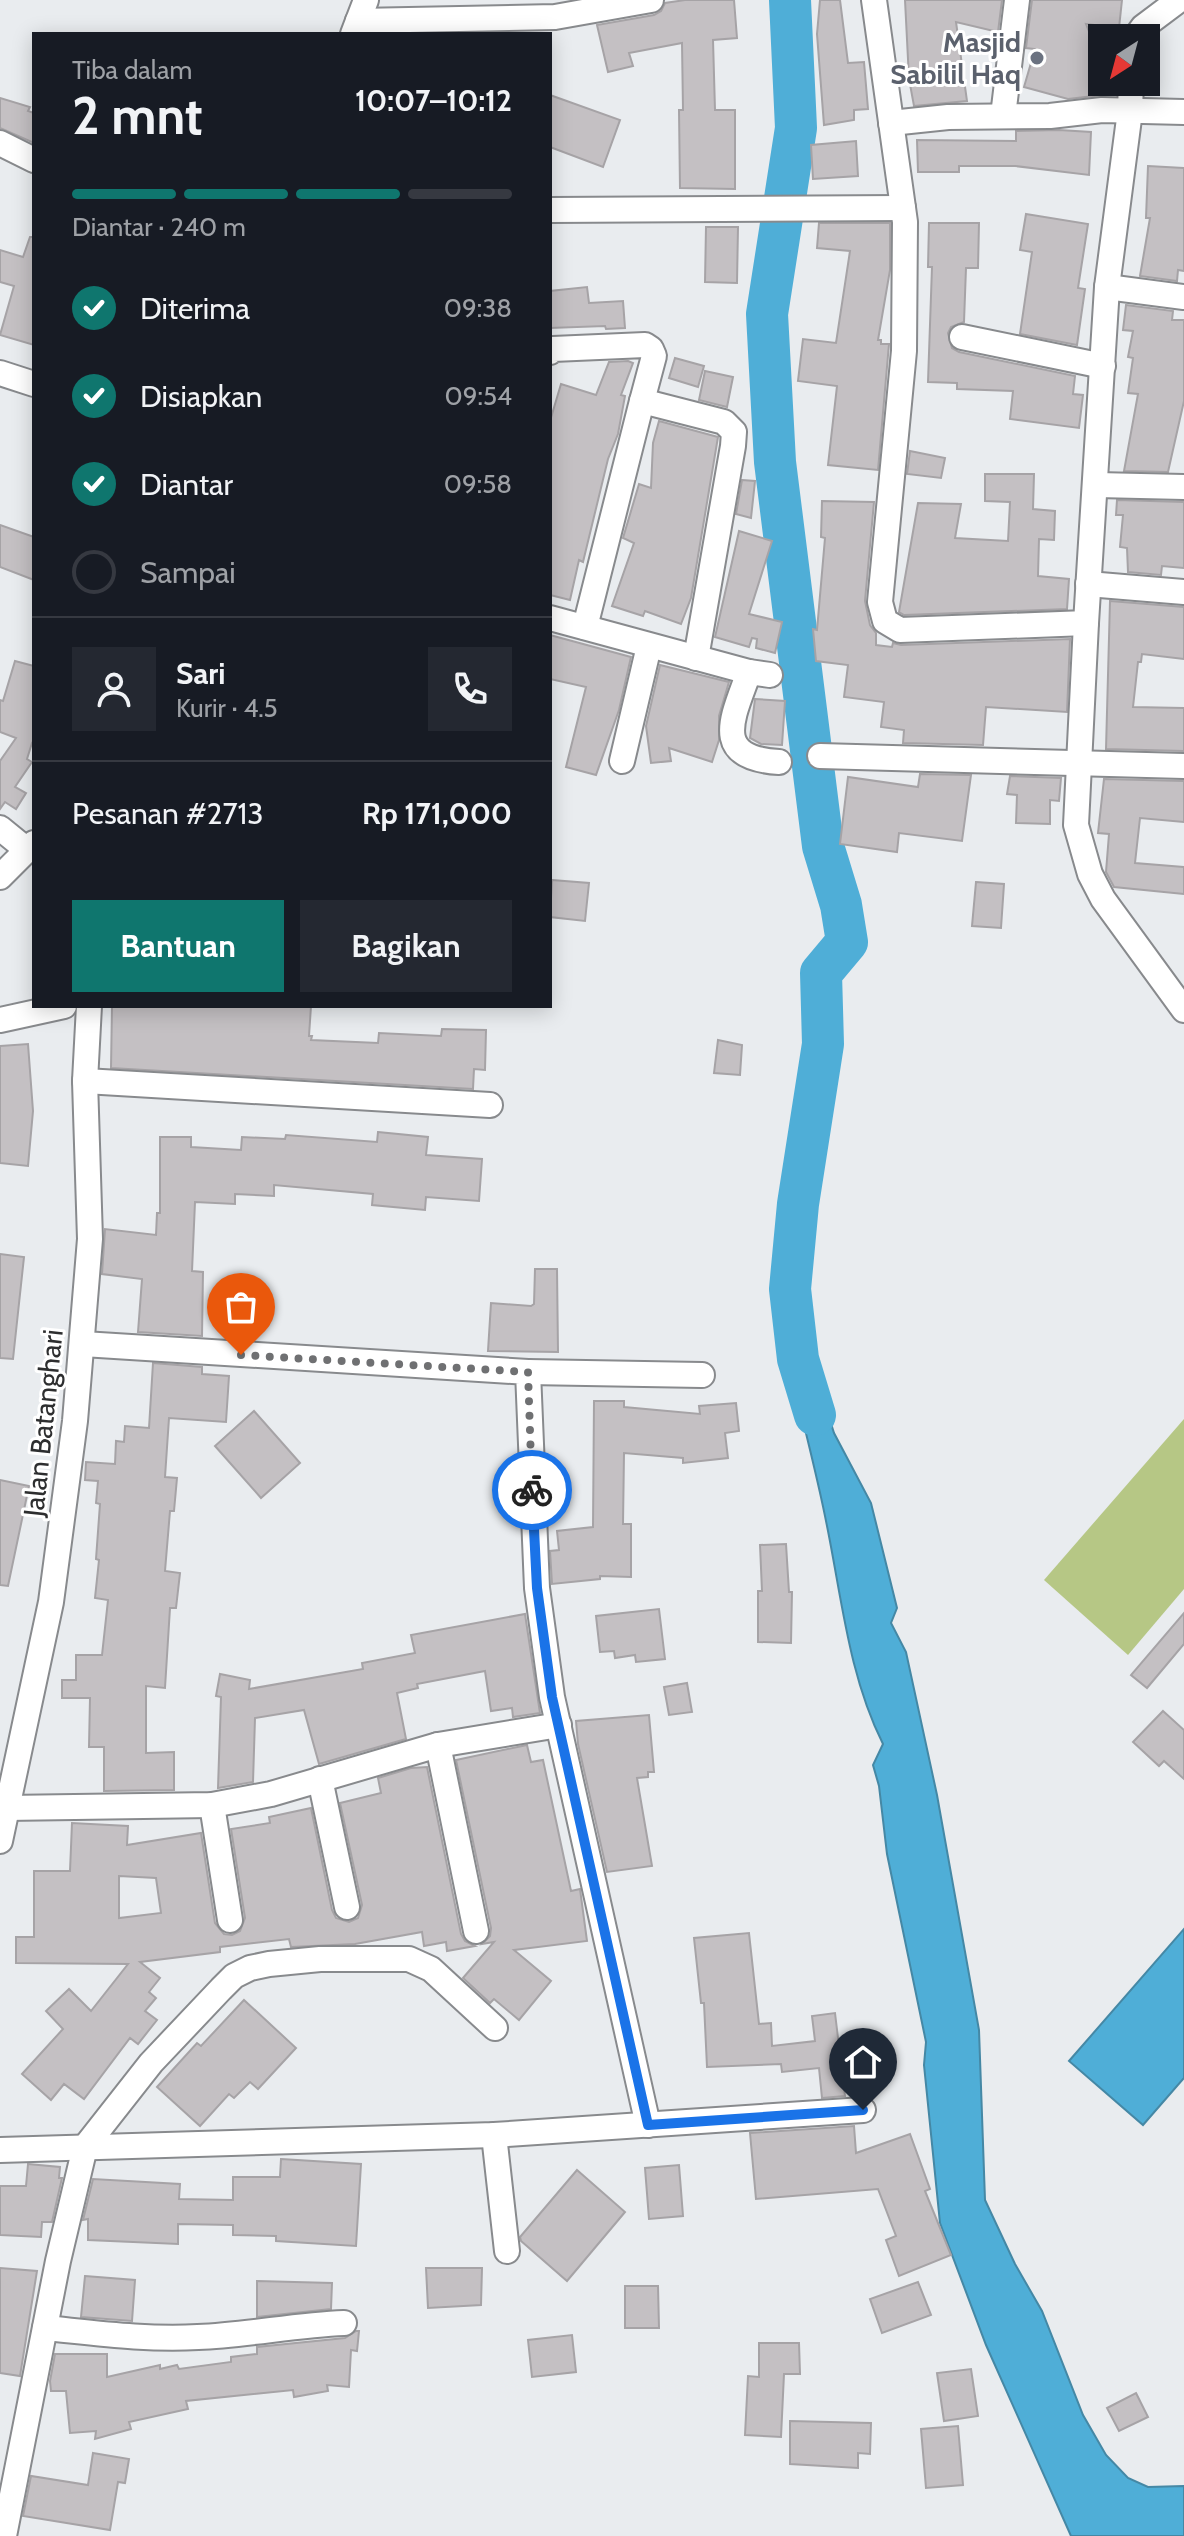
<!DOCTYPE html>
<html lang="id">
<meta charset="utf-8">
<style>
:root{--surface:#171b24;--page:#242831;--text:#f1f3f6;--muted:#9ea1a6;--line:#363941;--accent:#0f766e}
body{margin:0;font-family:Cabin,sans-serif;background:var(--page);color:var(--text);height:100vh;display:flex;flex-direction:column;font-size:30px;white-space:nowrap}
*{box-sizing:border-box;margin:0}
p{font-size:26px;color:var(--muted)}
.icon{flex:none;width:44px;height:44px;fill:none;stroke:currentColor;stroke-width:2;stroke-linecap:round;stroke-linejoin:round}
.map{position:relative;flex:1;overflow:hidden}
.side{position:absolute;left:32px;top:32px;width:520px;height:976px;display:flex;flex-direction:column;background:var(--surface);border-radius:0px;box-shadow:0 4px 20px #0003}
.side>*{flex:none}
.needle{width:52px;rotate:216deg}
.controls{position:absolute;left:1088px;top:24px;display:grid;gap:16px}
.controls a{display:grid;place-items:center;width:72px;height:72px;border-radius:0px;background:var(--surface);box-shadow:0 4px 20px #0003;font-size:40px}
.pin{position:absolute;display:grid;place-items:center;width:68px;height:68px;color:#fff;margin:-82px -34px;border-radius:50% 50% 50% 0;rotate:-45deg;box-shadow:0 0 8px #0007}
.pin .icon{rotate:45deg}
.courier{position:absolute;display:grid;place-items:center;width:80px;height:80px;margin:-40px;border:6px solid #1a73e8;border-radius:50%;background:#fff;color:#222;box-shadow:0 2px 10px #0007}
.overview em{font-style:normal;font-weight:800}
.overview div{display:flex;flex-direction:column-reverse}
.overview{display:flex;align-items:center;justify-content:space-between;height:136px;padding:0 40px}
h1{font-size:52px;font-weight:800;line-height:60px}
.bar{display:grid;grid-template-columns:repeat(4,1fr);gap:12px 8px;align-content:center;height:96px;padding:0 40px}
.bar i{height:10px;border-radius:6px;background:var(--line)}
.bar .on{background:var(--accent)}
.bar p{grid-column:span 4}
.line{display:flex;align-items:center;gap:20px;padding:0 40px;border-top:2px solid var(--line)}
.line div{flex:1}
.round{display:grid;place-items:center;flex:none;width:84px;height:84px;border-radius:0px;background:var(--page)}
ol{padding:0 40px;list-style:none}
li{display:flex;align-items:center;gap:24px;height:88px}
li p{margin-inline-start:auto}
li .icon{padding:8px;border-radius:50%;background:var(--accent);color:#fff;stroke-width:4}
li:last-child{color:var(--muted)}
li i{width:44px;height:44px;border:4px solid var(--line);border-radius:50%}
.cta{display:flex;gap:16px;margin-top:auto;padding:16px 40px}
.cta a{flex:1;height:92px;border-radius:0px;background:var(--accent);color:#fff;font-size:32px;font-weight:800;line-height:92px;text-align:center}
.cta a+a{background:var(--page);color:var(--text)}
.map>svg:first-child{display:block}
.green{fill:#b6c785}
.water{fill:#4faed7;stroke:#4588a5;stroke-width:2}
.lines{fill:none;stroke-linecap:round;stroke-linejoin:round}
.river{stroke:#4faed7;stroke-width:42}
.building{fill:#c4c0c3;stroke:#a6a3a6;stroke-width:2;fill-rule:evenodd}
.minor-casing{stroke:#888a8d;stroke-width:28}
.minor{stroke:#fff;stroke-width:24}
.done{stroke:#6f7072;stroke-width:8;stroke-dasharray:0 14.4}
.route{stroke:#1a73e8;stroke-width:10}
.worship-dot{fill:#6b7280;stroke:#fff;stroke-width:3}
.labels{text-anchor:middle;dominant-baseline:central;stroke-width:6;stroke-linejoin:round;paint-order:stroke}
.worship-label{font-size:28px;font-weight:bold;fill:#5b616d;stroke:#fff;text-anchor:end}
.street-label{font-size:28px;fill:#2d2e2f;stroke:#fff}
</style>
<div class="map">
<svg width="1184" height="2536" viewBox="0 0 1184 2536">
<rect width="100%" height="100%" fill="#e9ecef"/>
<path class="green" d="M1184,1419V1589L1128,1655L1044,1580Z"/>
<g class="water">
<path d="M798,1359L818,1369L823,1398L834,1433L871,1503L897,1608L891,1623L906,1652L937,1795L979,2030L985,2200L1015,2264L1042,2311L1083,2415L1106,2455L1128,2478L1148,2487L1184,2486V2536H1071L986,2345L940,2223L924,2065L926,2042L887,1854L879,1786L873,1765L883,1744C849,1676 842,1600 827,1526C817,1474 803,1423 791,1371Z"/>
<path d="M1184,1929V2078L1143,2125L1069,2061Z"/>
</g>
<g class="lines">
<path class="river" d="M790,0L796,128L767,314L775,462L823,846L841,905L847,942L821,973L823,1044L798,1204L790,1289L798,1359L815,1415"/>
</g>
<g class="building">
<path d="M685,0H734L737,38L713,40L715,110H735V189L680,188L679,110H683L682,43L629,53L633,66L608,72L597,25L654,15L661,11L665,3Z"/>
<path d="M820,0H840L848,63L864,62L868,109L854,110V120L824,125L817,34Z"/>
<path d="M905,0H1002L998,32L956,22L967,101L914,106L909,79Z"/>
<path d="M1032,0H1122L1119,28L1086,24L1102,64V95L1068,99L1024,87L1035,49L1026,48Z"/>
<path d="M550,95L620,120L603,167L550,147Z"/>
<path d="M0,98L30,107L28,111L34,113V143L0,128Z"/>
<path d="M1059,130L1091,132L1089,175L1015,166H959V172H918L917,140L1016,141V131Z"/>
<path d="M856,141L858,176L813,179L811,145Z"/>
<path d="M1148,166L1184,168V271L1178,270L1177,281L1140,276L1150,218H1146Z"/>
<path d="M1026,214L1088,224L1078,288L1085,289L1077,345L1020,334L1032,252L1020,250Z"/>
<path d="M819,223H890V270L878,340H881V344H889L878,470L828,465L837,386L798,381L803,339L836,343L850,251L817,248Z"/>
<path d="M929,223H979L978,268H966L964,322L951,327L948,333L952,348L959,352L1075,376L1073,394L1083,395L1079,428L1010,419L1013,391L957,389V383L928,382L932,267H928Z"/>
<path d="M706,227H738L737,283L705,282Z"/>
<path d="M30,237H34V345L0,335L14,286L0,282V250L23,257Z"/>
<path d="M587,287L589,303L623,301L625,328L606,329L605,326L550,328V291Z"/>
<path d="M1126,305L1173,311L1172,320H1184V401L1168,472L1124,471L1138,394L1128,393L1133,358L1128,357L1133,331L1123,330Z"/>
<path d="M675,358L704,366L698,387L669,378Z"/>
<path d="M628,361L633,363L621,395L625,396L618,434L608,459L583,562L579,560L570,600L550,595V421L561,384L596,395L609,362Z"/>
<path d="M705,371L733,377L727,407L699,400Z"/>
<path d="M659,421L718,437L691,598L681,624L645,611L643,616L612,606L634,543L623,538L639,484L651,488L653,443Z"/>
<path d="M910,451L945,458L941,478L907,474Z"/>
<path d="M985,474H1034L1033,509L1055,511L1054,540L1039,539L1038,576L1069,579L1067,609L904,615L899,612L918,503L961,504L955,538L1008,541L1010,502L985,501Z"/>
<path d="M742,480L755,481L751,518L736,514Z"/>
<path d="M1117,500L1184,502V568L1162,566L1161,575L1128,572L1127,548L1120,547L1123,515H1116Z"/>
<path d="M822,501L874,502L865,601L870,625L876,633V645L892,647L893,643L901,645L1070,639L1067,712L986,707L983,745L903,743L904,730L881,727L884,702L844,697L848,665L816,661L813,629L817,630L825,538L821,537Z"/>
<path d="M0,525L34,537V580L0,567Z"/>
<path d="M739,531L772,541L749,614L782,622L775,653L756,648L757,639L752,638L749,647L715,637Z"/>
<path d="M1110,601L1184,607V659L1142,654L1141,662H1138L1133,707L1184,708V751L1106,749Z"/>
<path d="M550,635L631,657L619,710L596,775L566,767L586,687L550,679Z"/>
<path d="M15,661L34,666V744L32,743L27,759L32,762L15,787L26,793L16,809L5,802L0,809V761L16,738L0,732V700L3,701Z"/>
<path d="M660,665L729,682L719,716V740L712,762L669,748L671,761L651,763L646,726Z"/>
<path d="M755,699L785,701L782,745L761,744L750,738Z"/>
<path d="M920,774L971,775L962,841L899,833L897,852L840,844L848,777L918,787Z"/>
<path d="M1010,776L1061,778L1059,801L1050,800V824L1016,823L1017,795L1007,794Z"/>
<path d="M1104,779L1184,781V822L1140,818L1135,863L1184,867V894L1114,887L1106,872L1109,834L1098,833Z"/>
<path d="M552,880L589,883L585,921L550,917Z"/>
<path d="M976,882L1004,884L1001,928L972,926Z"/>
<path d="M112,1006H311L309,1036H312L311,1040L378,1043L379,1033L441,1036L442,1029L486,1030L485,1070L474,1069L473,1089L111,1068Z"/>
<path d="M718,1040L742,1045L740,1075L714,1073Z"/>
<path d="M28,1044L33,1111L28,1166L0,1163V1046Z"/>
<path d="M378,1132L428,1137L426,1155L482,1159L479,1201L426,1197L425,1210L372,1205L373,1194L274,1185V1196L235,1194V1204L195,1202L192,1271L203,1272L202,1336L138,1332L142,1279L102,1274L105,1229L156,1235L157,1213H160V1137H191V1147L241,1150L242,1137L285,1139L286,1135L377,1142Z"/>
<path d="M0,1254L24,1257L13,1359L0,1358Z"/>
<path d="M535,1269H557L558,1352L488,1351L491,1303L531,1306L534,1304Z"/>
<path d="M153,1363L202,1367V1374L229,1376L226,1422L169,1418L165,1477L177,1478L174,1511H170L165,1571L180,1573L176,1608H170L165,1688L146,1686V1753L174,1752V1790L104,1791V1747H89L90,1698H62V1680H76V1655H102L108,1600L95,1598L99,1560L96,1559L100,1504L96,1503L98,1481L85,1480L86,1462L115,1464L116,1441L124,1442L125,1426L149,1428Z"/>
<path d="M594,1401H624V1407L700,1414L699,1406L736,1403L739,1431L725,1433L728,1458L683,1463V1458L624,1453L623,1524H631V1577L600,1576V1579L552,1584L550,1551L559,1550L557,1531L593,1527Z"/>
<path d="M254,1411L300,1463L261,1498L215,1446Z"/>
<path d="M0,1480L29,1486L8,1586L0,1585Z"/>
<path d="M786,1544L789,1592H792L791,1643L758,1642V1591H762L760,1545Z"/>
<path d="M659,1609L665,1659L636,1662L635,1655L615,1658L614,1651L600,1652L596,1616Z"/>
<path d="M1184,1613V1644L1147,1688L1131,1675Z"/>
<path d="M525,1614L540,1713L513,1717L512,1708L491,1711L485,1671L417,1684L418,1688L397,1693L406,1739L319,1764L304,1710L255,1718L253,1782L218,1788L221,1697L216,1696L220,1674L250,1680L249,1689L363,1669L362,1663L415,1653L411,1635Z"/>
<path d="M687,1683L692,1712L669,1715L664,1687Z"/>
<path d="M1163,1711L1184,1730V1779L1164,1761L1159,1766L1133,1742Z"/>
<path d="M649,1715L654,1772H648V1777L637,1778L652,1866L607,1872L578,1744L576,1721Z"/>
<path d="M527,1745L531,1762L543,1760L571,1891L580,1889L587,1941L514,1950L551,1981L519,2020L494,1999L490,2003L463,1978L494,1942L482,1944L490,1936L491,1928L456,1760Z"/>
<path d="M427,1767L461,1934L465,1941L475,1946L447,1951L446,1942L424,1946L422,1932L355,1944L291,1947L289,1939L220,1947V1952L140,1962L160,1978L149,1992L156,1998L145,2011L157,2020L138,2044L130,2038L84,2099L64,2084L51,2100L22,2074L63,2029L46,2011L69,1989L91,2011L128,1964L16,1963V1937H34V1871H70L72,1823L128,1826L127,1845L201,1833L215,1923L224,1934L232,1935L240,1931L245,1918L231,1829L270,1823L269,1817L311,1808L332,1910L336,1918L349,1922L358,1918L362,1905L340,1803L381,1793L378,1778L411,1768ZM119,1876L156,1878L161,1913L119,1918Z"/>
<path d="M749,1933L759,2024L771,2023L772,2046L815,2041L812,2016L835,2013L845,2096L822,2098L819,2068L782,2072L781,2064L707,2067L704,2003H701L694,1938Z"/>
<path d="M244,2000L296,2048L258,2089L250,2082L234,2098L229,2094L200,2126L157,2087L197,2043L201,2046Z"/>
<path d="M854,2126L856,2153L910,2134L930,2189L925,2191L951,2255L899,2276L886,2240L896,2236L878,2189L756,2199L750,2133Z"/>
<path d="M281,2159L361,2164L356,2246L276,2241V2236L233,2235V2225L178,2224V2244L88,2240V2219L83,2220L93,2179L180,2184L179,2199L233,2200V2177H280Z"/>
<path d="M28,2164L60,2167L59,2178H62L52,2222H42L41,2237L0,2235V2186H26Z"/>
<path d="M679,2165L683,2216L649,2219L645,2168Z"/>
<path d="M577,2170L625,2212L567,2281L521,2241L520,2237Z"/>
<path d="M0,2268L37,2271L20,2376L0,2373Z"/>
<path d="M426,2268H482L481,2305L428,2308Z"/>
<path d="M85,2276L135,2280L132,2321L81,2317Z"/>
<path d="M257,2281L332,2283L331,2309L257,2317Z"/>
<path d="M918,2282L931,2315L882,2333L870,2299Z"/>
<path d="M625,2286H658L659,2328H625Z"/>
<path d="M356,2331H359L357,2351L351,2350L349,2387L327,2385L328,2391L294,2397L293,2390L186,2401L188,2409L129,2422L131,2429L95,2439L96,2431L70,2433L66,2391H51L50,2381L55,2354H107V2377L160,2365V2369L177,2365L179,2369L231,2362V2357L257,2354V2347L345,2338Z"/>
<path d="M572,2335L576,2372L532,2377L528,2340Z"/>
<path d="M759,2343H799L800,2374H784L781,2437L745,2435L748,2376L759,2377Z"/>
<path d="M971,2369L978,2416L944,2421L937,2373Z"/>
<path d="M1136,2393L1148,2417L1119,2431L1107,2408Z"/>
<path d="M790,2421L871,2423L870,2454L858,2453V2468L790,2464Z"/>
<path d="M958,2426L963,2485L926,2488L921,2429Z"/>
<path d="M93,2453L129,2459L125,2483L118,2482L110,2530L23,2516L31,2476L88,2485Z"/>
</g>
<g class="lines">
<g class="minor-casing">
<g id="minor">
<path d="M874,0L905,222L904,351L880,602L885,621L900,630L1086,623L1107,287L1130,111L1131,82"/>
<path d="M358,21L555,17L651,0"/>
<path d="M353,34L366,0"/>
<path d="M1135,38L1143,27L1179,0"/>
<path d="M1003,116L1017,0"/>
<path d="M891,123L948,117L1050,116L1102,110L1184,112"/>
<path d="M0,143L34,160"/>
<path d="M550,210L903,208"/>
<path d="M1107,287L1184,297"/>
<path d="M962,337L1103,366"/>
<path d="M550,352L553,349L645,345L651,349L654,356L642,401"/>
<path d="M0,373L34,384"/>
<path d="M1097,485L1184,487"/>
<path d="M1088,584L1184,592"/>
<path d="M550,618L749,672L770,675"/>
<path d="M1086,623L1076,825L1090,874L1103,899L1184,1010"/>
<path d="M585,627L642,401L724,422L734,432L733,446L696,658"/>
<path d="M749,672C733,717 710,758 779,762"/>
<path d="M820,756L1184,766"/>
<path d="M622,761L649,646"/>
<path d="M0,828L27,850"/>
<path d="M0,877L34,843"/>
<path d="M0,1020L64,1006"/>
<path d="M85,1081L490,1105"/>
<path d="M83,1344L528,1372L537,1588L552,1697L648,2125"/>
<path d="M528,1372L702,1375"/>
<path d="M438,1745L476,1931"/>
<path d="M320,1779L347,1907"/>
<path d="M212,1805L230,1920"/>
<path d="M6,1808L212,1805L271,1794L438,1745L559,1725"/>
<path d="M0,1841L51,1602L75,1421L90,1239L85,1081L89,1006"/>
<path d="M494,2135L507,2251"/>
<path d="M0,2150L494,2135L863,2110"/>
<path d="M45,2328C96,2333 147,2340 198,2337C247,2335 295,2325 344,2323"/>
<path d="M4,2536L58,2261L85,2147L151,2063L221,1989L234,1976L250,1968L269,1964L320,1959H409L431,1969L495,2028"/>
</g>
</g>
<use href="#minor" class="minor"/>
</g>
<g class="lines">
<path class="done" d="M241,1355L528,1372L532,1490"/>
<path class="route" d="M532,1490L537,1588L552,1697L648,2125L863,2110"/>
</g>
<circle class="worship-dot" cx="1037" cy="58" r="8"/>
<g class="labels">
<g class="worship-label">
<text x="1021" y="42">Masjid<tspan x="1021" dy="32">Sabilil Haq</tspan></text>
</g>
<g class="street-label">
<text transform="translate(43 1423) rotate(-84)">Jalan Batanghari</text>
</g>
</g>
</svg>
<div class="controls">
<a><svg class="needle" viewBox="-14 -14 28 28"><path d="M0-13l5 13h-10z" fill="#e53935"/><path d="M0 13l5-13h-10z" fill="#9ea1a6"/></svg></a>
</div>
<div class="pin" style="left:241px;top:1355px;background:#ea580c"><svg class="icon" aria-label="bag" viewBox="0 0 24 24"><path d="M5 8h14l-1 12H6zM9 8a3 3 0 0 1 6 0"/></svg></div>
<div class="pin" style="left:863px;top:2110px;background:#1f2937"><svg class="icon" aria-label="home" viewBox="0 0 24 24"><path d="M3 11l9-7 9 7M6 9v11h12V9"/></svg></div>
<div class="courier" style="left:532px;top:1490px"><svg class="icon" aria-label="bike" viewBox="0 0 24 24"><circle cx="6" cy="16" r="4"/><circle cx="18" cy="16" r="4"/><path d="M6 16l4-8h5l3 8M10 8l3 8H6M13 5h3"/></svg></div>
<section class="side">
<div class="overview"><div><h1>2 mnt</h1><p>Tiba dalam</p></div><em>10:07–10:12</em></div>
<div class="bar"><i class="on"></i><i class="on"></i><i class="on"></i><i></i><p>Diantar · 240 m</p></div>
<ol>
<li><svg class="icon" aria-label="check" viewBox="0 0 24 24"><path d="M5 12l5 5 9-10"/></svg>Diterima<p>09:38</p></li>
<li><svg class="icon" aria-label="check" viewBox="0 0 24 24"><path d="M5 12l5 5 9-10"/></svg>Disiapkan<p>09:54</p></li>
<li><svg class="icon" aria-label="check" viewBox="0 0 24 24"><path d="M5 12l5 5 9-10"/></svg>Diantar<p>09:58</p></li>
<li><i></i>Sampai</li>
</ol>
<div class="line" style="height:144px"><a class="round"><svg class="icon" aria-label="person" viewBox="0 0 24 24"><circle cx="12" cy="8" r="4"/><path d="M4 21q1-7 8-7t8 7"/></svg></a><div><b>Sari</b><p>Kurir · 4.5</p></div><a class="round"><svg class="icon" aria-label="phone" viewBox="0 0 24 24"><path d="M5 4h4l2 5-3 2q2 4 5 5l2-3 5 2v4C11 20 4 13 5 4z"/></svg></a></div>
<div class="line" style="height:104px"><div>Pesanan #2713</div><b>Rp 171,000</b></div>
<div class="cta"><a>Bantuan</a><a>Bagikan</a></div>
</section>
</div>
